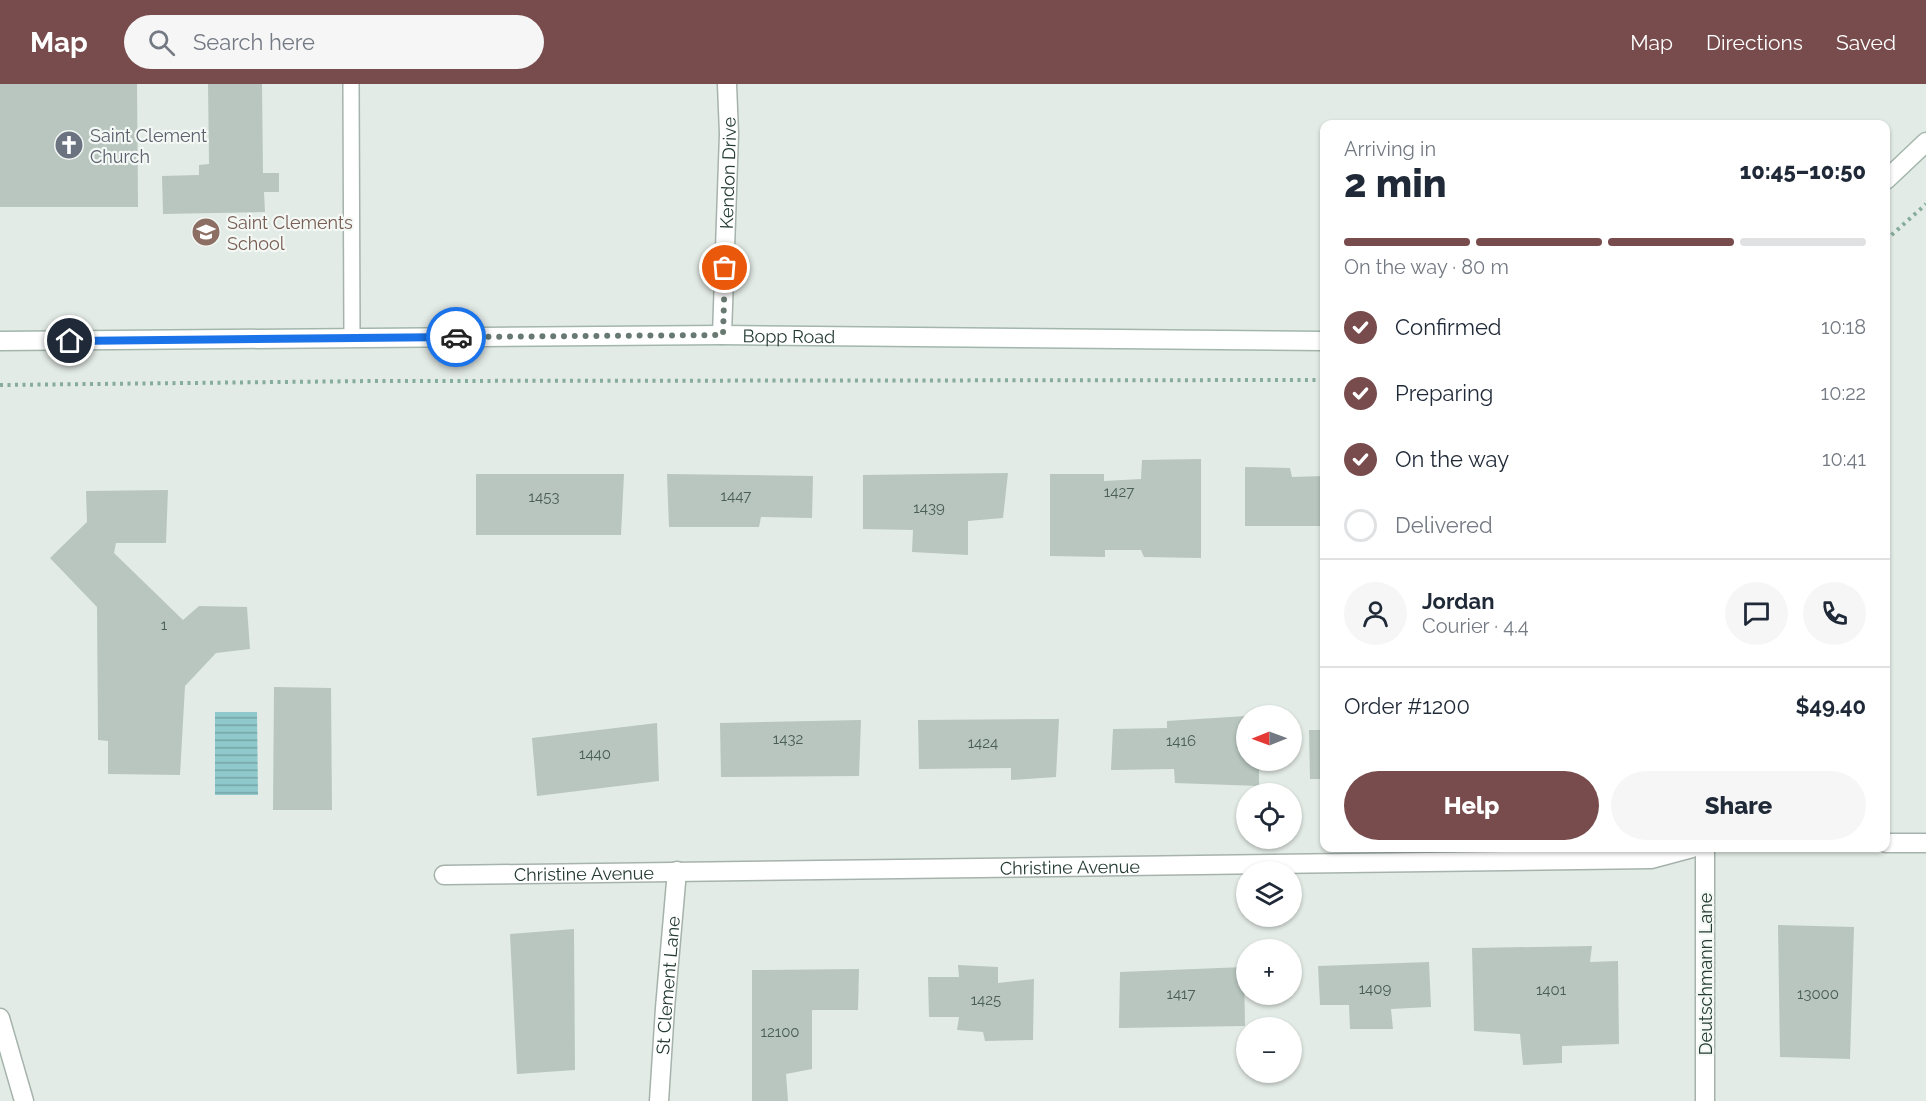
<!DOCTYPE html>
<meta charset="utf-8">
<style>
:root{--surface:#fff;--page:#f6f6f7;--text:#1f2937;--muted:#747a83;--line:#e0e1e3;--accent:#784c4d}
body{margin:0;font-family:Raleway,sans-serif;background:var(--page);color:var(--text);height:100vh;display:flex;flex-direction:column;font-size:22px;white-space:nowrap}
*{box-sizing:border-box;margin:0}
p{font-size:20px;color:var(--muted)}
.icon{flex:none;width:33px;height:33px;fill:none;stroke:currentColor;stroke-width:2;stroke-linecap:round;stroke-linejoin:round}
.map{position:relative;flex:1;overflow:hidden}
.panel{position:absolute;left:1320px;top:36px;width:570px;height:732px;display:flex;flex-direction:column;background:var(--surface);border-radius:12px;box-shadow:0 2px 4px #0004}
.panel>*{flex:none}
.needle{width:39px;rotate:269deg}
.buttons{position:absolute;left:1236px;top:621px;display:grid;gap:12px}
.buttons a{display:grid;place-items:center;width:66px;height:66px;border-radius:50%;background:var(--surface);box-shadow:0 2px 4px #0004;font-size:30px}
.pin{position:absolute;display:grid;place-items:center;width:51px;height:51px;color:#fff;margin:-26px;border:3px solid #fff;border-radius:50%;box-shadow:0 2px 6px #0007}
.courier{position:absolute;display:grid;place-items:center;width:60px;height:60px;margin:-30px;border:4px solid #1a73e8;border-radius:50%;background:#fff;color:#222;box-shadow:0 2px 8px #0007}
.overview em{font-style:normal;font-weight:800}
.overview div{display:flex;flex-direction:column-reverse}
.overview{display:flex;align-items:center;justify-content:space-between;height:102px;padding:0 24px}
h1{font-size:39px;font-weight:800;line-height:45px}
.bar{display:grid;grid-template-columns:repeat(4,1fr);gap:9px 6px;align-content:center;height:72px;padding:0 24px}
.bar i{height:8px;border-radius:4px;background:var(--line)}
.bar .current{background:var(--accent)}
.bar p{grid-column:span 4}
.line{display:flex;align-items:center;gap:15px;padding:0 24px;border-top:2px solid var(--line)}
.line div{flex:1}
.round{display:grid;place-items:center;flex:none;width:63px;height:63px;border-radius:32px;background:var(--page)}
ol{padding:0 24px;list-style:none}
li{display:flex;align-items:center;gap:18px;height:66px}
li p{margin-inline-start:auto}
li .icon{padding:6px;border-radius:50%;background:var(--accent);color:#fff;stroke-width:4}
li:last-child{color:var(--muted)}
li i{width:33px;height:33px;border:3px solid var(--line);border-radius:50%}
.action{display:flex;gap:12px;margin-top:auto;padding:12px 24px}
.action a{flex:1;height:69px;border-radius:36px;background:var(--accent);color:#fff;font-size:24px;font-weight:800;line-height:69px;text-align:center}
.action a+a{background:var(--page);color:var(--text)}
header{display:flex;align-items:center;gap:36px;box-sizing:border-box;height:84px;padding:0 30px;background:var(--accent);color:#fff}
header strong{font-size:28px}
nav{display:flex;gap:33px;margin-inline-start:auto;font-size:21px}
.search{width:420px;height:54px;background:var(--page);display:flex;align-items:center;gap:15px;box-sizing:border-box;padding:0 21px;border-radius:33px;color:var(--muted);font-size:22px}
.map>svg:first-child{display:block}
.water{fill:url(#water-rules)}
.building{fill:#b8c6bf}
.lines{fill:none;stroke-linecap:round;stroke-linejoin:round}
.lane-casing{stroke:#a6b3ac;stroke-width:18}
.street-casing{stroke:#a6b3ac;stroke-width:21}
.secondary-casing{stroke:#a2b6ac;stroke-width:21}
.path{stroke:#86ac9b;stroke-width:4;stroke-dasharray:3 4.5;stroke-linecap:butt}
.lane{stroke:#fff;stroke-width:15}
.street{stroke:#fff;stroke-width:18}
.secondary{stroke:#fff;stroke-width:18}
.done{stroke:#677971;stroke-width:6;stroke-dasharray:0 10.8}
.route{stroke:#1a73e8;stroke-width:8}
.labels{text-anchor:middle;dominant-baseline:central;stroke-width:4.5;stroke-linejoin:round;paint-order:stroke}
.number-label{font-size:15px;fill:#495e55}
.worship-label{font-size:18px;fill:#5b616d;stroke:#f3f8f5;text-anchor:start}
.street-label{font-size:18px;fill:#243b32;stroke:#f3f8f5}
.education-label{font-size:18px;fill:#785e54;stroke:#f3f8f5;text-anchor:start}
</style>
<header>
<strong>Map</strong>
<div class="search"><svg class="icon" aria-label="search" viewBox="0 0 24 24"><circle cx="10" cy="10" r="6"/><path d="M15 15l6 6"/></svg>Search here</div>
<nav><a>Map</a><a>Directions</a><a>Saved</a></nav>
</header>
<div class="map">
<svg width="1926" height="1017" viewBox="0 0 1926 1017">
<defs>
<pattern id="water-rules" width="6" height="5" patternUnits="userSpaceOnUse" patternTransform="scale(1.5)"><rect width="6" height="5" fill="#90c9cb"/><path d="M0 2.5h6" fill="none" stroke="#75a4a5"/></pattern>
</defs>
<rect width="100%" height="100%" fill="#e3ebe6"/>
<path class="water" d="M215,628H257L258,711H215Z"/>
<g class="building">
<path d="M0,0H137L138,123H0Z"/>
<path d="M208,0H262L263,89H279V108H264L265,128L163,130L162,92L199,91V81L209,80Z"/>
<path d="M1201,375V474L1144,473L1141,466H1105V473L1050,472V390H1104V397L1141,395L1142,376Z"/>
<path d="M1245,383L1290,384L1292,393L1324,392V442H1245Z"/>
<path d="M1008,389L1003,434L968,437V471L912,468L913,446L863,445V391Z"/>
<path d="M476,390H624L621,451H476Z"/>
<path d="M667,390L813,392L812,434L761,433L759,443H669Z"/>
<path d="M168,406L166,459H116L114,469L183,536L199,522L247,523L250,565L216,569L185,602L180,691L108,690V657L98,656L97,523L50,474L87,438L86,407Z"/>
<path d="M274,603L331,604L332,726H273Z"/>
<path d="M1246,632V676H1259V702L1175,699L1174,685L1111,686L1113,645L1167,644V637Z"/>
<path d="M1059,635L1056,693L1011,696V684L919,685L918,636Z"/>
<path d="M861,636L859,692L721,693L720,639Z"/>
<path d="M657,639L659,697L537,712L532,654Z"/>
<path d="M1309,646H1324V695H1310Z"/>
<path d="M1778,841L1854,843L1850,975L1780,973Z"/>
<path d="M574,845L575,986L517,990L510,850Z"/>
<path d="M1592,862L1590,878L1618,877L1619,960L1562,962V979L1523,981L1520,950L1474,947L1472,864Z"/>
<path d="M1429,878L1431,923L1391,925L1393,945H1350L1349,921H1320L1318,882Z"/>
<path d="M958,881L998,883V899L1034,895L1033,956L985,957L983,948L957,946L959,933H929L928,893H959Z"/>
<path d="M1244,883L1245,942L1119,944L1120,888Z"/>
<path d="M859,885L858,926H812V985L786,990L788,1017H752V886Z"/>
</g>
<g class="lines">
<g class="lane-casing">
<path id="lane" d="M351,0L352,254"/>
</g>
<g class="street-casing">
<g id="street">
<path id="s1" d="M722,251L729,50L727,0"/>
<path d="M1886,759H1926"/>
<path id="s2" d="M444,791L1651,775L1692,764"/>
<path d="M0,934L24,1017"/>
<path id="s3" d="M659,1017L665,924L677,787"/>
<path d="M1705,1017V764"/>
</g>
</g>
<g class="secondary-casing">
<g id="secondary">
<path d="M1886,96L1926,58"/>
<path id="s4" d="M0,257L722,251L1324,257"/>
</g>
</g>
<g class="path">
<path d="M1886,156L1926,120"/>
<path d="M0,301L374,297L1324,296"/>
</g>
<use href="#lane" class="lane"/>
<use href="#street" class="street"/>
<use href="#secondary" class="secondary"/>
</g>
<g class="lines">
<path class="done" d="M456,253L723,251L725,184"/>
<path class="route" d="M70,257L456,253"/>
</g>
<defs>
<g id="church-disc" transform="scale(1.5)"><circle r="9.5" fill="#6b7280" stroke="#f3f8f5"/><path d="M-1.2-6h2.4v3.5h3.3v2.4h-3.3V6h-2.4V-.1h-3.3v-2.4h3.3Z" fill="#fff"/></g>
<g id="school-disc" transform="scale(1.5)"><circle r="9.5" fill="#8d6e63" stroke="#f3f8f5"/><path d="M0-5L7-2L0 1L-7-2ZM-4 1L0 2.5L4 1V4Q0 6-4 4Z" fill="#fff"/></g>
</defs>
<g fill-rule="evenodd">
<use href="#church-disc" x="69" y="61"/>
<use href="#school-disc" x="206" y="148"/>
</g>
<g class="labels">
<g class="number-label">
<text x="1119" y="408">1427</text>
<text x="736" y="412">1447</text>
<text x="544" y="413">1453</text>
<text x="929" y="424">1439</text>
<text x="164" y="541">1</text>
<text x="788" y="655">1432</text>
<text x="1181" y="657">1416</text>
<text x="983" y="659">1424</text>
<text x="595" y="670">1440</text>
<text x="1375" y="905">1409</text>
<text x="1551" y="906">1401</text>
<text x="1181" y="910">1417</text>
<text x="1818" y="910">13000</text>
<text x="986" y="916">1425</text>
<text x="780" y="948">12100</text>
</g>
<g class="worship-label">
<text x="90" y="51">Saint Clement<tspan x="90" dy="21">Church</tspan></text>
</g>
<g class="street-label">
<text stroke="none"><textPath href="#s1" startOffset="162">Kendon Drive</textPath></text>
<text stroke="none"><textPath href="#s4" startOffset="789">Bopp Road</textPath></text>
<text stroke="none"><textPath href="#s2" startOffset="626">Christine Avenue</textPath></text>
<text stroke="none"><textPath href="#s2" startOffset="140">Christine Avenue</textPath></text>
<text transform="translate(1705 890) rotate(-90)">Deutschmann Lane</text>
<text stroke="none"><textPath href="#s3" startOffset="116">St Clement Lane</textPath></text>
</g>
<g class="education-label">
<text x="227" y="138">Saint Clements<tspan x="227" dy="21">School</tspan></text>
</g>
</g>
</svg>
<div class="buttons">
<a><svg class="needle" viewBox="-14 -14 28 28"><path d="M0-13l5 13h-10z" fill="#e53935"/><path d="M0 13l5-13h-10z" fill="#747a83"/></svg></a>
<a><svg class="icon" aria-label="locate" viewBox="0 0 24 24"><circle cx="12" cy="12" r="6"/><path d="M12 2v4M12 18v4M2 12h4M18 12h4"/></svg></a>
<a><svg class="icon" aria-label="layers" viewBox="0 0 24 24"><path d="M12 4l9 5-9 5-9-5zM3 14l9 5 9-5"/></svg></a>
<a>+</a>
<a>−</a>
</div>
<div class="pin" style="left:725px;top:184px;background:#ea580c"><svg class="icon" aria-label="bag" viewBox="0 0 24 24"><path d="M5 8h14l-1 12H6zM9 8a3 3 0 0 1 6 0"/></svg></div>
<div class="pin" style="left:70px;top:257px;background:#1f2937"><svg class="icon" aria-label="home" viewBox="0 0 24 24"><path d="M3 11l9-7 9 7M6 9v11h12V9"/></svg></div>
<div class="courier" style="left:456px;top:253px"><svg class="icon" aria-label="car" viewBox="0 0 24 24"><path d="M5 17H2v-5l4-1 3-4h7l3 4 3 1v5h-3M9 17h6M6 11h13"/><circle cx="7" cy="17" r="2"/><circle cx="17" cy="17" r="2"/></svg></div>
<section class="panel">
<div class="overview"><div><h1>2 min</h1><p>Arriving in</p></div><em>10:45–10:50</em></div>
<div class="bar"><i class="current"></i><i class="current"></i><i class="current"></i><i></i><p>On the way · 80 m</p></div>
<ol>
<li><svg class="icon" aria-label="check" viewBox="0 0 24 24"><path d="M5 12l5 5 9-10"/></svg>Confirmed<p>10:18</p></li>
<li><svg class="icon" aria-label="check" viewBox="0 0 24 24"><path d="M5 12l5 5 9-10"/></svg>Preparing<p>10:22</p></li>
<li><svg class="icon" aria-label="check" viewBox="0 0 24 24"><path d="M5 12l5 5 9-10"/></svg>On the way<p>10:41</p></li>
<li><i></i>Delivered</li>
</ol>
<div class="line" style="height:108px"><a class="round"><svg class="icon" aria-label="person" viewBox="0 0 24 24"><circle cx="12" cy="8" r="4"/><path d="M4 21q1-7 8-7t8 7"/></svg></a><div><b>Jordan</b><p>Courier · 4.4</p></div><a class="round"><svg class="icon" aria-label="chat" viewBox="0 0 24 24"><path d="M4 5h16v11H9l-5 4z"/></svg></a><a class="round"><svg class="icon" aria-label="phone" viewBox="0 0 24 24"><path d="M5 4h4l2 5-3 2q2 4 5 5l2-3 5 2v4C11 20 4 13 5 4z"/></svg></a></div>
<div class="line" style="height:78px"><div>Order #1200</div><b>$49.40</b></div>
<div class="action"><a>Help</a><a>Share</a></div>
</section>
</div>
